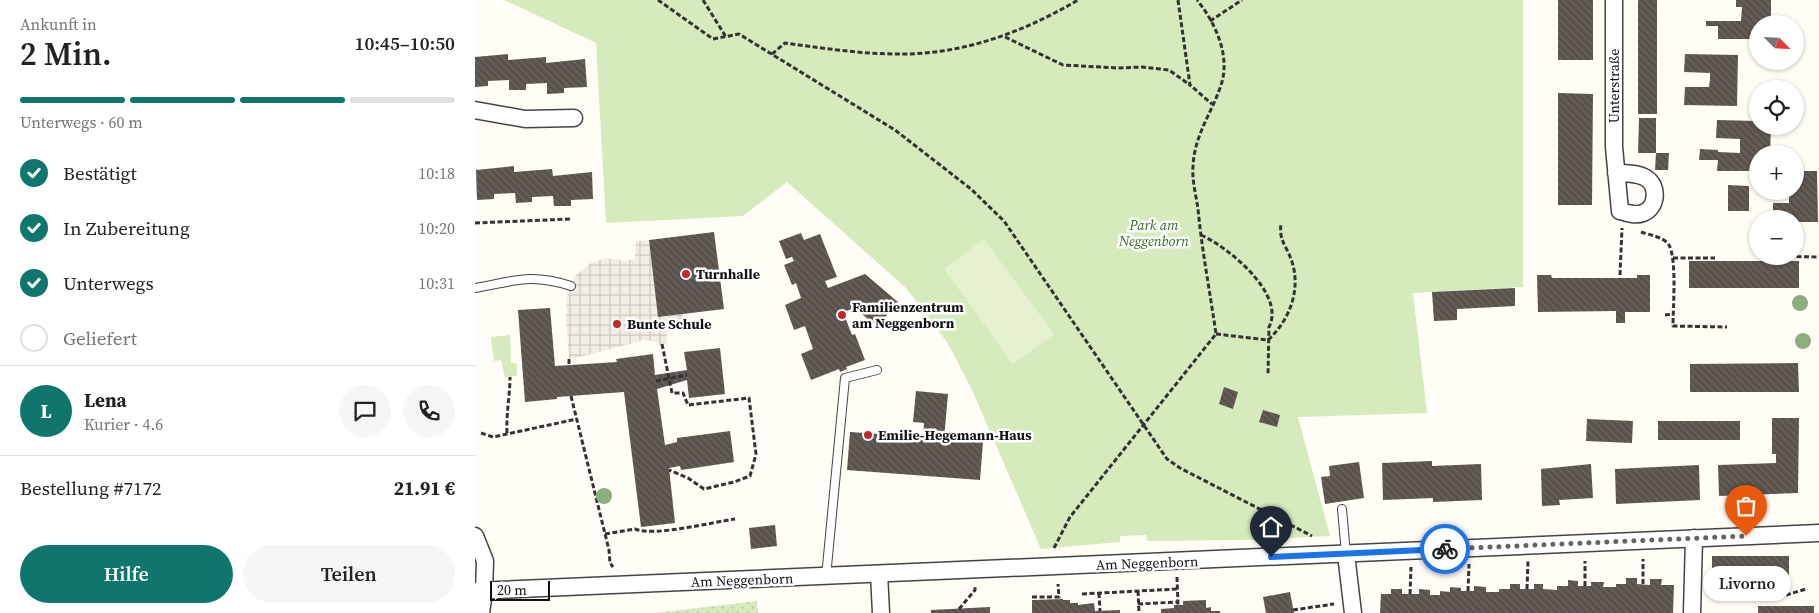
<!DOCTYPE html>
<html lang="de">
<meta charset="utf-8">
<style>
:root{--surface:#fff;--page:#f6f6f6;--text:#222;--muted:#767676;--line:#e0e0e0;--accent:#0f766e}
body{margin:0;font-family:"Source Serif 4",serif;background:var(--page);color:var(--text);height:100vh;display:flex;flex-direction:column;font-size:19px;white-space:nowrap}
*{box-sizing:border-box;margin:0}
p{font-size:16px;color:var(--muted)}
.icon{flex:none;width:28px;height:28px;fill:none;stroke:currentColor;stroke-width:2;stroke-linecap:round;stroke-linejoin:round}
.map{position:relative;flex:1;overflow:hidden}
.details{display:flex;flex-direction:column;background:var(--surface);width:475px}
.details>*{flex:none}
.needle{width:32px;rotate:114deg}
.buttons{position:absolute;left:1274px;top:15px;display:grid;gap:10px}
.buttons a{display:grid;place-items:center;width:55px;height:55px;border-radius:50%;background:var(--surface);box-shadow:0 1px 4px #0004;font-size:25px}
.scale{position:absolute;left:15px;bottom:12px;width:60px;box-sizing:border-box;padding-left:5px;border:2px solid #111;border-top:0;font-size:14px;line-height:18px;white-space:nowrap;color:#111;-webkit-text-stroke:4px #fff;paint-order:stroke}
.pin{position:absolute;display:grid;place-items:center;width:42px;height:42px;color:#fff;margin:-51px -21px;border-radius:50% 50% 50% 0;rotate:-45deg;box-shadow:0 0 5px #0007}
.pin .icon{rotate:45deg}
.courier{position:absolute;display:grid;place-items:center;width:50px;height:50px;margin:-25px;border:4px solid #1a73e8;border-radius:50%;background:#fff;color:#222;box-shadow:0 1px 6px #0007}
.bubble{position:absolute;height:35px;border-radius:18px;background:var(--surface);box-shadow:0 1px 4px #0004;font-size:16px;font-weight:600;line-height:35px;text-align:center}
.overview em{font-style:normal;font-weight:600}
.overview div{display:flex;flex-direction:column-reverse}
.overview{display:flex;align-items:center;justify-content:space-between;height:85px;padding:0 20px}
h1{font-size:32px;font-weight:600;line-height:38px}
.bar{display:grid;grid-template-columns:repeat(4,1fr);gap:8px 5px;align-content:center;height:60px;padding:0 20px}
.bar i{height:6px;border-radius:4px;background:var(--line)}
.bar .current{background:var(--accent)}
.bar p{grid-column:span 4}
.line{display:flex;align-items:center;gap:12px;padding:0 20px;border-top:1px solid var(--line)}
.line div{flex:1}
.round{display:grid;place-items:center;flex:none;width:52px;height:52px;border-radius:26px;background:var(--page)}
ol{padding:0 20px;list-style:none}
li{display:flex;align-items:center;gap:15px;height:55px}
li p{margin-inline-start:auto}
li .icon{padding:5px;border-radius:50%;background:var(--accent);color:#fff;stroke-width:4}
li:last-child{color:var(--muted)}
li i{width:28px;height:28px;border:2px solid var(--line);border-radius:50%}
.primary-button{display:flex;gap:10px;margin-top:auto;padding:10px 20px}
.primary-button a{flex:1;height:58px;border-radius:30px;background:var(--accent);color:#fff;font-size:20px;font-weight:600;line-height:58px;text-align:center}
.primary-button a+a{background:var(--page);color:var(--text)}
main{display:flex;flex:1;min-height:0}
.map>svg:first-child{display:block}
.grass{fill:url(#grass-dots)}
.park{fill:#d5ebbd}
.pitch{fill:#e6f2cf}
.plaza{fill:url(#plaza-grid)}
.building{fill:url(#building-back-hatch)}
.lines{fill:none;stroke-linecap:round;stroke-linejoin:round}
.lane-casing{stroke:#444;stroke-width:10}
.street-casing{stroke:#444;stroke-width:19}
.path{stroke:#333;stroke-width:3;stroke-dasharray:5 2.5;stroke-linecap:butt}
.lane{stroke:#fff;stroke-width:8}
.street{stroke:#fff;stroke-width:16}
.tree{fill:#8dad7f}
.done{stroke:#646461;stroke-width:5;stroke-dasharray:0 9}
.route{stroke:#1a73e8;stroke-width:6}
.poi-dot{fill:#c4262e;stroke:#fff;stroke-width:2}
.labels{text-anchor:middle;dominant-baseline:central;stroke-width:5;stroke-linejoin:round;paint-order:stroke}
.street-label{font-size:14px;fill:#111;stroke:#fff}
.park-label{font-size:14px;font-style:italic;fill:#2f6b1f;stroke:#fff}
.poi-label{font-size:14px;font-weight:bold;fill:#111;stroke:#fff;text-anchor:start}
</style>
<main>
<section class="details">
<div class="overview"><div><h1>2 Min.</h1><p>Ankunft in</p></div><em>10:45–10:50</em></div>
<div class="bar"><i class="current"></i><i class="current"></i><i class="current"></i><i></i><p>Unterwegs · 60 m</p></div>
<ol>
<li><svg class="icon" aria-label="check" viewBox="0 0 24 24"><path d="M5 12l5 5 9-10"/></svg>Bestätigt<p>10:18</p></li>
<li><svg class="icon" aria-label="check" viewBox="0 0 24 24"><path d="M5 12l5 5 9-10"/></svg>In Zubereitung<p>10:20</p></li>
<li><svg class="icon" aria-label="check" viewBox="0 0 24 24"><path d="M5 12l5 5 9-10"/></svg>Unterwegs<p>10:31</p></li>
<li><i></i>Geliefert</li>
</ol>
<div class="line" style="height:90px"><b class="round" style="background:var(--accent);color:#fff">L</b><div><b>Lena</b><p>Kurier · 4.6</p></div><a class="round"><svg class="icon" aria-label="chat" viewBox="0 0 24 24"><path d="M4 5h16v11H9l-5 4z"/></svg></a><a class="round"><svg class="icon" aria-label="phone" viewBox="0 0 24 24"><path d="M5 4h4l2 5-3 2q2 4 5 5l2-3 5 2v4C11 20 4 13 5 4z"/></svg></a></div>
<div class="line" style="height:65px"><div>Bestellung #7172</div><b>21.91 €</b></div>
<div class="primary-button"><a>Hilfe</a><a>Teilen</a></div>
</section>
<div class="map">
<svg width="1344" height="613" viewBox="0 0 1344 613">
<defs>
<pattern id="grass-dots" width="8" height="8" patternUnits="userSpaceOnUse" patternTransform="scale(1.25)"><rect width="8" height="8" fill="#d5ebbd"/><path d="M2 2h.1M6 6h.1" fill="none" stroke="#b6c8a1" stroke-width="1.8" stroke-linecap="round"/></pattern>
<pattern id="plaza-grid" width="8" height="8" patternUnits="userSpaceOnUse" patternTransform="scale(1.25)"><rect width="8" height="8" fill="#f1ede2"/><path d="M0 4h8M4 0v8" fill="none" stroke="#cecac1"/></pattern>
<pattern id="building-back-hatch" width="6" height="6" patternUnits="userSpaceOnUse" patternTransform="scale(1.25)"><rect width="6" height="6" fill="#5a524d"/><path d="M-1 5l2 2M0 0l6 6M5-1l2 2" fill="none" stroke="#6d6662"/></pattern>
</defs>
<rect width="100%" height="100%" fill="#fffdf5"/>
<path class="grass" d="M282,601L283,613H180Z"/>
<g class="park">
<path d="M29,0H1048V287L938,293L952,413L823,417L855,536L766,540L672,541L671,535L645,536V542L566,549L497,390L472,342L431,288L312,182L268,216L131,223L121,43Z"/>
<path d="M35,335L36,362L42,364V376L30,377L26,360L19,361L16,337Z"/>
</g>
<path class="pitch" d="M509,239L579,334L538,364L469,269Z"/>
<path class="plaza" d="M174,240L183,317L208,314V329L192,332V343L183,345L180,342L169,340L105,357L94,359L91,320L92,297L100,276L116,263L124,260L133,258L150,261L160,259L161,241Z"/>
<g class="building">
<rect x="1083" y="0" width="35" height="60"/>
<rect x="1163" y="0" width="19" height="114"/>
<path d="M1261,0H1296V24H1282V39H1243V26H1231V21H1266L1267,7H1261Z"/>
<path d="M33,54V60L71,57V63L110,59L112,87L89,88V93L72,94V83L51,84V90H34V80L13,81V86L0,87V57Z"/>
<path d="M1210,54L1263,55L1262,106L1209,105L1210,87H1234L1235,79V73L1209,72Z"/>
<path d="M1083,93L1118,94L1117,205H1083Z"/>
<path d="M1164,118H1181V153H1163Z"/>
<path d="M1242,120L1282,121V126H1296L1295,154H1282V171H1242L1243,160H1224L1225,149L1243,150V152L1265,153V139L1241,138Z"/>
<path d="M1181,153H1194L1193,170H1180Z"/>
<path d="M39,166V172L77,169L78,176L117,172L118,199L96,200V206H79L78,196L57,197V202L41,203L40,193L19,194V199L2,200L1,170Z"/>
<path d="M1320,171H1342L1343,222H1320V219H1298V203H1314V191H1320Z"/>
<path d="M1253,185L1274,186V211H1253Z"/>
<path d="M239,232L249,309L183,317L174,240Z"/>
<path d="M326,233L329,240L345,234L362,277L350,281L353,288L390,274L423,302L402,327L380,308L368,312L377,335L380,334L390,360L371,367L372,369L365,372L364,369L336,380L326,354L338,349L330,326L319,330L310,305L326,298L321,283L317,285L309,265L319,261L317,257L311,259L304,241Z"/>
<rect x="1214" y="261" width="110" height="27"/>
<path d="M1062,275H1076L1077,278H1162V275H1175V312H1150V323H1141V311L1063,312Z"/>
<path d="M1040,288V306L982,309V320L959,321L957,292Z"/>
<path d="M75,308L80,366L142,362L141,359L178,354L180,375L212,370L209,352L245,348L250,394L214,398L212,380L182,389L190,445L202,442V438L255,431L259,462L206,470L205,466L194,468L200,523L166,527L149,392L82,397V399L50,402L43,310Z"/>
<path d="M1323,363L1324,392H1215V364Z"/>
<path d="M749,387L763,392L758,409L744,404Z"/>
<path d="M441,391L473,394L469,439L508,442L505,480L372,470L375,432L448,437L449,423L438,422Z"/>
<path d="M788,410L805,415L802,427L784,422Z"/>
<path d="M1297,418H1324L1323,493L1244,496L1243,465L1301,463V454H1297Z"/>
<path d="M1112,419L1158,421L1157,443L1111,441Z"/>
<rect x="1183" y="421" width="82" height="19"/>
<path d="M957,461V466L1006,464L1007,500L958,502V498L908,500L907,463Z"/>
<path d="M884,462L889,498L850,504L846,477L855,476L854,466Z"/>
<path d="M1116,464L1118,498L1084,500L1085,505L1067,506L1066,469Z"/>
<path d="M1224,465L1225,500L1141,504L1140,469Z"/>
<path d="M300,525L302,546L276,549L274,528Z"/>
<path d="M1237,556H1314V590H1278V575H1254V582H1237Z"/>
<path d="M1151,578H1162V584L1175,585V579H1187L1186,585H1199L1198,613H905L906,594H916V589H927V594H944V589L955,590V595H965V591L975,592V587L986,588V591H999V586L1011,587V592H1024V589H1035V584H1045V589H1059V584H1068V589L1082,590V586H1093V580L1103,581V586H1116V582H1129L1128,587H1141V584H1151Z"/>
<path d="M815,592L819,613H791L788,597Z"/>
<path d="M588,599V600H595V603H603V605L619,603L620,611L645,610V613H557V600Z"/>
<path d="M731,600V608L736,607V611H745V613H686V609L699,608V605H708V601Z"/>
<rect x="1283" y="606" width="56" height="7"/>
<path d="M515,607V613H456V610Z"/>
</g>
<g class="lines">
<g class="lane-casing">
<g id="lane">
<path d="M0,288C40,281 55,273 96,286"/>
<path d="M867,509L871,554"/>
<path d="M351,577L370,378L402,370"/>
</g>
</g>
<g class="street-casing">
<g id="street">
<path d="M1139,0V147L1145,211C1152,213 1160,216 1168,213C1182,208 1184,186 1171,178C1163,173 1151,173 1141,173"/>
<path d="M0,110L50,119L99,118"/>
<path d="M0,536L10,561L9,592L6,613"/>
<path d="M871,554L878,613"/>
<path d="M404,574L406,613"/>
<path d="M0,591L1344,533"/>
<path d="M1217,613L1219,538"/>
</g>
</g>
<g class="path">
<path d="M183,0L238,39L264,34L420,130L496,189L529,221L692,459L705,468L837,536"/>
<path d="M228,0L251,37"/>
<path d="M703,0L715,85L737,104"/>
<path d="M735,21L767,0"/>
<path d="M530,37L588,65L643,68L667,67L694,70L715,85"/>
<path d="M297,54L310,43C347,48 385,54 423,54C487,55 549,32 603,0"/>
<path d="M0,223L95,219"/>
<path d="M1166,232C1175,235 1189,237 1194,245C1202,260 1198,307 1198,326L1252,327"/>
<path d="M726,235C753,247 811,294 794,327L793,374"/>
<path d="M1284,256L1344,257"/>
<path d="M1198,258H1240"/>
<path d="M1145,275L1147,228"/>
<path d="M1190,315L1198,314"/>
<path d="M741,334L793,340C815,320 827,288 816,259C810,243 804,241 806,223"/>
<path d="M187,344L197,393H208L213,405L274,398L281,454L275,476L259,482L229,489L213,478L194,470"/>
<path d="M94,359V365"/>
<path d="M181,381L212,375"/>
<path d="M96,396L134,550L135,563L138,567"/>
<path d="M6,433L18,437L102,419"/>
<path d="M32,433C31,414 35,395 35,377"/>
<path d="M130,534L160,529C179,537 238,522 260,519"/>
<path d="M579,548L595,517L741,334C735,292 727,251 723,209C721,195 717,181 718,167C719,135 737,113 746,85C756,56 740,22 722,0"/>
<path d="M702,577L703,605"/>
<path d="M1168,584V559"/>
<path d="M1110,586V561"/>
<path d="M1052,589L1053,561"/>
<path d="M663,591L664,613"/>
<path d="M993,591L994,564"/>
<path d="M624,593L625,611"/>
<path d="M607,594L702,589"/>
<path d="M935,594L936,567"/>
<path d="M1311,595L1331,589"/>
<path d="M557,597H584L583,584"/>
<path d="M663,604L703,602"/>
<path d="M484,609L500,590V586"/>
<path d="M818,610L859,604"/>
</g>
<use href="#lane" class="lane"/>
<use href="#street" class="street"/>
</g>
<g class="tree">
<circle cx="1325" cy="303" r="8"/>
<circle cx="1328" cy="341" r="8"/>
<circle cx="129" cy="496" r="8"/>
</g>
<g class="lines">
<path class="done" d="M970,549L1271,536"/>
<path class="route" d="M796,557L970,549"/>
</g>
<g class="poi-dot">
<circle cx="211" cy="274" r="5"/>
<circle cx="367" cy="315" r="5"/>
<circle cx="142" cy="324" r="5"/>
<circle cx="393" cy="435" r="5"/>
</g>
<g class="labels">
<g class="street-label">
<text transform="translate(1139 86) rotate(-90)">Unterstraße</text>
<text transform="translate(672 563) rotate(-2)">Am Neggenborn</text>
<text transform="translate(267 580) rotate(-2)">Am Neggenborn</text>
</g>
<g class="park-label">
<text x="679" y="225">Park am<tspan x="679" dy="16">Neggenborn</tspan></text>
</g>
<g class="poi-label">
<text x="221" y="274">Turnhalle</text>
<text x="377" y="307">Familienzentrum<tspan x="377" dy="16">am Neggenborn</tspan></text>
<text x="152" y="324">Bunte Schule</text>
<text x="403" y="435">Emilie-Hegemann-Haus</text>
</g>
</g>
</svg>
<div class="buttons">
<a><svg class="needle" viewBox="-14 -14 28 28"><path d="M0-13l5 13h-10z" fill="#e53935"/><path d="M0 13l5-13h-10z" fill="#767676"/></svg></a>
<a><svg class="icon" aria-label="locate" viewBox="0 0 24 24"><circle cx="12" cy="12" r="6"/><path d="M12 2v4M12 18v4M2 12h4M18 12h4"/></svg></a>
<a>+</a>
<a>−</a>
</div>
<div class="scale">20 m</div>
<div class="pin" style="left:1271px;top:536px;background:#ea580c"><svg class="icon" aria-label="bag" viewBox="0 0 24 24"><path d="M5 8h14l-1 12H6zM9 8a3 3 0 0 1 6 0"/></svg></div>
<div class="pin" style="left:796px;top:557px;background:#1f2937"><svg class="icon" aria-label="home" viewBox="0 0 24 24"><path d="M3 11l9-7 9 7M6 9v11h12V9"/></svg></div>
<div class="courier" style="left:970px;top:549px"><svg class="icon" aria-label="bike" viewBox="0 0 24 24"><circle cx="6" cy="16" r="4"/><circle cx="18" cy="16" r="4"/><path d="M6 16l4-8h5l3 8M10 8l3 8H6M13 5h3"/></svg></div>
<div class="bubble" style="left:1228px;top:566px;width:88px">Livorno</div>
</div>
</main>
